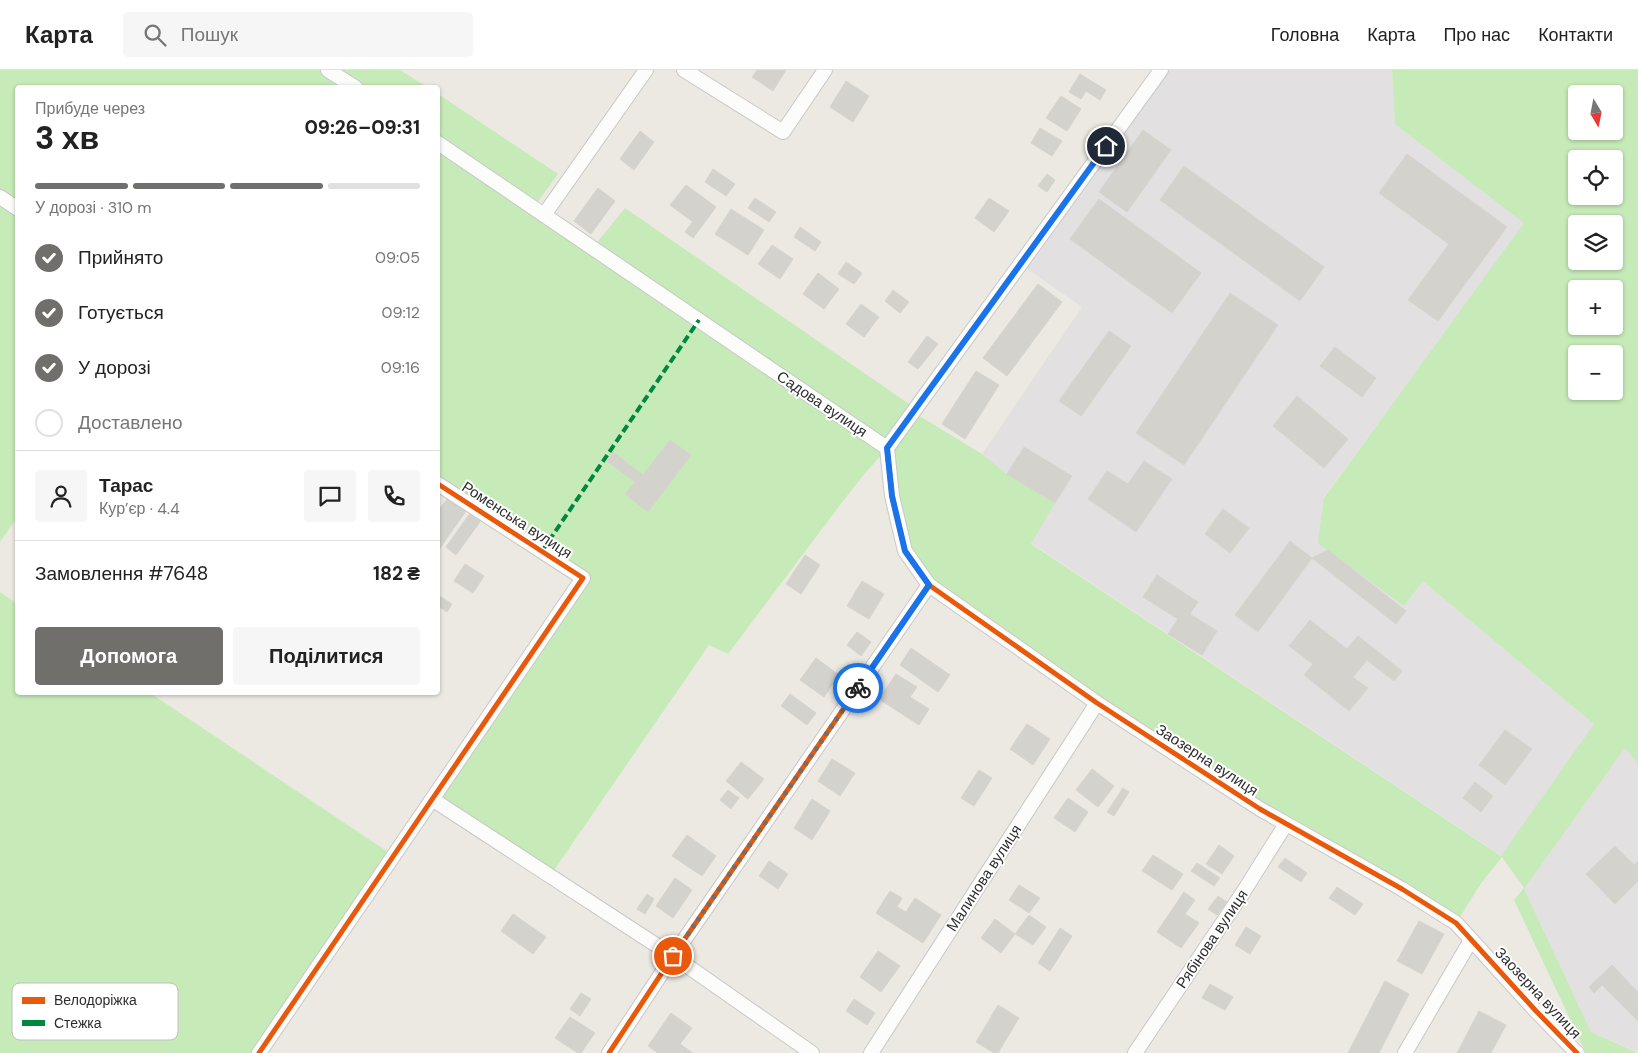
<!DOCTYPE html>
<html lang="uk">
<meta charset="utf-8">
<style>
:root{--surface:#fff;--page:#f6f6f6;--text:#222;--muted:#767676;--line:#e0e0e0;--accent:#706f6c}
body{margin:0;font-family:"DM Sans",sans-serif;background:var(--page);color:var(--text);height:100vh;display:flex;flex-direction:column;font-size:19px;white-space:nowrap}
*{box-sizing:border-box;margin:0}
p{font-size:16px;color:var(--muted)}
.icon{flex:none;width:28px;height:28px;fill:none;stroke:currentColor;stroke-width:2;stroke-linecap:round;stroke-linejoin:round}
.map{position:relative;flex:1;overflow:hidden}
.details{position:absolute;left:15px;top:15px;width:425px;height:610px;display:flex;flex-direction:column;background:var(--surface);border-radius:5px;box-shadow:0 1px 4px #0004}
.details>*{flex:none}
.needle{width:32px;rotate:170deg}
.buttons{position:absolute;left:1568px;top:15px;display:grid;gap:10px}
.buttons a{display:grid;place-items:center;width:55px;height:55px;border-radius:5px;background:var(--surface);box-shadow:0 1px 4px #0004;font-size:25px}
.pin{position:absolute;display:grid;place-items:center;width:42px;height:42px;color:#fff;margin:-21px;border:2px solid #fff;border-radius:50%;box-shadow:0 1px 5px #0007}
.courier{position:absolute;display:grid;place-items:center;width:50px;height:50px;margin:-25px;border:4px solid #1a73e8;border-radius:50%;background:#fff;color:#222;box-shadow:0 1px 6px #0007}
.summary em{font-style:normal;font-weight:800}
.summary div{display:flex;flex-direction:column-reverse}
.summary{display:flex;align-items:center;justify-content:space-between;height:85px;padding:0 20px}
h1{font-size:32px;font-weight:800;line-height:38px}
.bar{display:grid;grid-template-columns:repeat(4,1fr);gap:8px 5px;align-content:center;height:60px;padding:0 20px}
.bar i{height:6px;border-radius:4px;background:var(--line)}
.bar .active{background:var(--accent)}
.bar p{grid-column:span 4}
.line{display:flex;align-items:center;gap:12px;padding:0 20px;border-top:1px solid var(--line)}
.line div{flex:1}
.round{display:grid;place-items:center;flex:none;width:52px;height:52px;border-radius:5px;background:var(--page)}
ol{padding:0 20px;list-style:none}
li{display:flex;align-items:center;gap:15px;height:55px}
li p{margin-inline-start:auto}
li .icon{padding:5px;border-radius:50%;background:var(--accent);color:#fff;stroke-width:4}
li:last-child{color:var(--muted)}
li i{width:28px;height:28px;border:2px solid var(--line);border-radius:50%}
.cta{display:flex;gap:10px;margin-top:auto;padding:10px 20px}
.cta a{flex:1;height:58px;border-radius:5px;background:var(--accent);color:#fff;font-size:20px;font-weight:800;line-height:58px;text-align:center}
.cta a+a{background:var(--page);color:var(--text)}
header{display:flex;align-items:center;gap:30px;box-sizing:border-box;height:70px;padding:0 25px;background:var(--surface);border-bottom:1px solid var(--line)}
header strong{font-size:24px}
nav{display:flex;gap:28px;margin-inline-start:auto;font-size:18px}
.search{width:350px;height:45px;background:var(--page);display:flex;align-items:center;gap:12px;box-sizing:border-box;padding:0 18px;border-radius:5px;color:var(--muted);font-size:19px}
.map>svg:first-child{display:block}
.industrial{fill:#e3e0e1}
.green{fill:#c6eab8;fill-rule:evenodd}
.building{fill:#d4d2cd;stroke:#d7d4ce}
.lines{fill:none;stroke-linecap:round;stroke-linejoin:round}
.minor-casing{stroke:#c9c8c8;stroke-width:16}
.minor{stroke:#fcfcfb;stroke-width:14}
.quiet{stroke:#00873e;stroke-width:4;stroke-dasharray:8 4;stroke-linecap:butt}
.cycleway-casing{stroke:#fff;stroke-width:8}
.cycleway{stroke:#e8590c;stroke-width:5}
.done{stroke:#706f6c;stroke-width:5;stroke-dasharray:0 9}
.route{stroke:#1a73e8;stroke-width:6}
.labels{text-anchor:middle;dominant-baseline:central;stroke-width:4;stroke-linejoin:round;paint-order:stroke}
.street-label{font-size:15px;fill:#2d2d2d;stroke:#fff}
.key{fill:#fff;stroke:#c0c0c0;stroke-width:1}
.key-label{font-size:14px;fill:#2d2d2d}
</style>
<header>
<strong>Карта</strong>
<div class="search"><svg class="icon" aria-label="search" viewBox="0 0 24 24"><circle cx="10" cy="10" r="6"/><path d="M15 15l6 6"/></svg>Пошук</div>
<nav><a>Головна</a><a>Карта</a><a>Про нас</a><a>Контакти</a></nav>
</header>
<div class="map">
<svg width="1638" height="983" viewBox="0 0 1638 983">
<rect width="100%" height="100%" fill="#ece9e2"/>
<g class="industrial">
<path d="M1161,0H1392L1395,54L1525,153L1324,427L1404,536L1423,511L1595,654L1502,786L1031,473L1007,404L982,384L1082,237L1020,194Z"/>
<path d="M1625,678L1638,694V982L1591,962L1524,819Z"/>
</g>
<g class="green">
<path d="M0,0H400L427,17L18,18V446L0,472Z"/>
<path d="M1392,0H1638V694L1625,678L1524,819L1591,962L1638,983H1586L1514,830L1524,818L1502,787L1482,812L1456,853L1286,754L929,515L905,481L887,379L866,402L843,431L728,584L709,575L550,806L435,731L583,508L438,411V24L558,104L534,137L594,176L625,138L912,336L913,342L982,384L1007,404L1055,433L1031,474L1501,786L1594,654L1423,511L1404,536L1318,473L1324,428L1524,153L1395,54ZM1576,24H1614V61H1576ZM1576,89H1614V126H1576ZM1576,154H1614V191H1576ZM1576,219H1614V256H1576ZM1576,284H1614V321H1576Z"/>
<path d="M0,522L17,534L18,622L150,623L394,786L256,983H0Z"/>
</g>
<g class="building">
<path d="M757,0H786L773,21L752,7Z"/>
<path d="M1080,4L1106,20L1100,30L1086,21L1081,29L1069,22Z"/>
<path d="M846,11L869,26L853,52L830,37Z"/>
<path d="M1061,26L1081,39L1067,61L1046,48Z"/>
<path d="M1040,58L1062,71L1052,86L1031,73Z"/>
<path d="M1143,60L1171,80L1127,142L1099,122Z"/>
<path d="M640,61L654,72L634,100L620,89Z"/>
<path d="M1407,84L1507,157L1438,251L1408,230L1449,174L1379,123Z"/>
<path d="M1184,96L1324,197L1300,231L1160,130Z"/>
<path d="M713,99L735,114L726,126L705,112Z"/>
<path d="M1047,104L1055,110L1047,122L1038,116Z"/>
<path d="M686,115L708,131L693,152L670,135Z"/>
<path d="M598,118L615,131L591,164L574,151Z"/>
<path d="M755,128L776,142L769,152L748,138Z"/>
<path d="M989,128L1009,141L994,162L975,148Z"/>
<path d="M1099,129L1201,203L1172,243L1070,169Z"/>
<path d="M708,131L716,137L693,168L685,162Z"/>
<path d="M731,139L764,160L748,185L715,164Z"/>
<path d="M800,157L821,172L815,181L794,167Z"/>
<path d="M772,175L793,189L780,209L758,194Z"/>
<path d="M846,192L862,203L854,214L838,204Z"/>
<path d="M818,203L839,219L824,239L803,224Z"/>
<path d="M1038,214L1062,232L1007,306L983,288Z"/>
<path d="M893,220L909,232L900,243L885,231Z"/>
<path d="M1230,223L1278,255L1184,395L1136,363Z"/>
<path d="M861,234L879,247L864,267L846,254Z"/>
<path d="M1109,261L1131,276L1081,346L1059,331Z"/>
<path d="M927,266L938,274L918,299L908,292Z"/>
<path d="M1335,277L1376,308L1362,327L1320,296Z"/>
<path d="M976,301L999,315L965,369L942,354Z"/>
<path d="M1297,326L1348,369L1324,398L1273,356Z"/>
<path d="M670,370L691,385L648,442L625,424L635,412L607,391L613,382L643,405Z"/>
<path d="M1024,377L1072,406L1055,433L1007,404Z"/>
<path d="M1144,391L1172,409L1136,462L1088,429L1107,401L1128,414Z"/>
<path d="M450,425L468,438L438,481V441Z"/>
<path d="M1223,439L1249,458L1230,483L1205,464Z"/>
<path d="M471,442L482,449L456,485L446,477Z"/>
<path d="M1290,471L1312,488L1258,562L1235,545Z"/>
<path d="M1328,480L1406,541L1396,554L1312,488Z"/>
<path d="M805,485L820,495L801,524L786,514Z"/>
<path d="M465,494L484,506L473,523L454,511Z"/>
<path d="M1157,505L1198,532L1190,544L1217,561L1202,585L1168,564L1178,549L1143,527Z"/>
<path d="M862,511L884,524L869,549L847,536Z"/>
<path d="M438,525L452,534L447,542L438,536Z"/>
<path d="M1310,550L1347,579L1358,566L1402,601L1394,611L1367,590L1353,607L1368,618L1349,641L1304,605L1313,594L1289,576Z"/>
<path d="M857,562L871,572L861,586L847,575Z"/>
<path d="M911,578L950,605L938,622L900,595Z"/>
<path d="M816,588L839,605L824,627L800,610Z"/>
<path d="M896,604L917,617L910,627L929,639L919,655L879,629Z"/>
<path d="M790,624L816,643L807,655L781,636Z"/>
<path d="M1027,654L1050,669L1033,695L1010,679Z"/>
<path d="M1505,660L1532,679L1505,715L1479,695Z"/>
<path d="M832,689L855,703L840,726L818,711Z"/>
<path d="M741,692L764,709L748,729L726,711Z"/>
<path d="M1092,699L1114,716L1098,737L1076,720Z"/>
<path d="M979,700L992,708L974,736L961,728Z"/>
<path d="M1475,712L1493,726L1481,742L1463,728Z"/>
<path d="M1123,718L1129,722L1114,746L1107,742Z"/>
<path d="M728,720L739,728L731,739L720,730Z"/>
<path d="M1068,728L1088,742L1075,762L1054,748Z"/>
<path d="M812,729L830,741L812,770L794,758Z"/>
<path d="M687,765L716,786L702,806L672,786Z"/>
<path d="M1219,775L1234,786L1222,804L1206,794Z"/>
<path d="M1615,776L1634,795L1638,791V811L1615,834L1586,804Z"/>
<path d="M1153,785L1183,804L1172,820L1142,801Z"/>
<path d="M1285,788L1307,803L1301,812L1278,797Z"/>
<path d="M769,791L788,804L778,819L759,806Z"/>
<path d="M1197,793L1220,808L1214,816L1191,801Z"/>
<path d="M675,808L692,820L673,848L656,836Z"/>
<path d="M1019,815L1040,828L1029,843L1009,830Z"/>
<path d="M1337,817L1363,834L1355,845L1329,828Z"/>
<path d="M890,821L902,828L897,837L906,842L915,828L941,845L923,873L876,843Z"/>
<path d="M1184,822L1195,830L1185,844L1199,853L1181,878L1157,862Z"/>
<path d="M647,824L654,829L645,844L637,839Z"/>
<path d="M1218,826L1227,832L1217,845L1208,839Z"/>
<path d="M513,844L546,867L533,884L501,861Z"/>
<path d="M1029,845L1046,857L1033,875L1015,864Z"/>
<path d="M995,849L1015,864L1001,883L981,868Z"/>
<path d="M1419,851L1444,864L1422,904L1397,891Z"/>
<path d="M1246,857L1261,866L1250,884L1235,875Z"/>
<path d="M1060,858L1072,866L1050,901L1038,893Z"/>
<path d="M878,881L900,896L881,922L860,907Z"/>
<path d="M1612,895L1638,922V951L1602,915L1594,923L1589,917Z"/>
<path d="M1385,911L1409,924L1379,983H1348Z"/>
<path d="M1210,914L1233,927L1225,940L1202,928Z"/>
<path d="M581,923L591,929L580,946L570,939Z"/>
<path d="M854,929L875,943L867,955L846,941Z"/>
<path d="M998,935L1019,948L998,983H994L976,972Z"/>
<path d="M1479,941L1506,955L1491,983H1457Z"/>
<path d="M671,943L692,958L680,974L693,983H658L648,976Z"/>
<path d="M570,947L595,963L581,983H578L555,968Z"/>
</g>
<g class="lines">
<g class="minor-casing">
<g id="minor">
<path d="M328,0L356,18"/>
<path d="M684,0L783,62L825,0"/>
<path d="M438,73L887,378"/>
<path d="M0,127L18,139"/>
<path d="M544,145L646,0"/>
<path d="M887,378L892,426L905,481L929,515L1097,633L1260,739L1402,819L1456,853L1536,941L1577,983"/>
<path d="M887,378L1161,0"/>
<path d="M435,731L673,886L812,983"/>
<path d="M259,983L583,508L438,414"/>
<path d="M609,983L673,886L929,515"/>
<path d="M871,983L1097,633"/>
<path d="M1135,983L1242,824L1286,754"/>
<path d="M1405,983L1471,870"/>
</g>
</g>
<use href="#minor" class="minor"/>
<path class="quiet" d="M542,481L699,250"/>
<g class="cycleway-casing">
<g id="cycleway">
<path d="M887,378L892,426L905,481L929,515L1097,633L1260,739L1402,819L1456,853L1536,941L1577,983"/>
<path d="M259,983L583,508L438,414"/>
<path d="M609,983L673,886L929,515"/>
</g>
</g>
<use href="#cycleway" class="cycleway"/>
</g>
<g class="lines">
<path class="done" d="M673,886L858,618"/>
<path class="route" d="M858,618L929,515L905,481L892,426L887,378L1106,76"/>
</g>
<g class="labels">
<g class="street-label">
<text transform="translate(822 334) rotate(34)">Садова вулиця</text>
<text transform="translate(517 450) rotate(33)">Роменська вулиця</text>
<text transform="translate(1207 690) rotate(33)">Заозерна вулиця</text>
<text transform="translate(984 808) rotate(-57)">Малинова вулиця</text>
<text transform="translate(1212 869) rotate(-56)">Рябінова вулиця</text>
<text transform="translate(1538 923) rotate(47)">Заозерна вулиця</text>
</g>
</g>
<rect x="12" y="913" width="166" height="57" rx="8" class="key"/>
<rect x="22" y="927" width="23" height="7" fill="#e8590c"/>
<rect x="22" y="950" width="23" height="6" fill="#00873e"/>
<g class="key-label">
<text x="54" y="935">Велодоріжка</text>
<text x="54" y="958">Стежка</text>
</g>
</svg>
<div class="buttons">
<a><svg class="needle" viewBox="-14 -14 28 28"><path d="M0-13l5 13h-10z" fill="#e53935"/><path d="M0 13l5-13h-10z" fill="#767676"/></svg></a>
<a><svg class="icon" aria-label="locate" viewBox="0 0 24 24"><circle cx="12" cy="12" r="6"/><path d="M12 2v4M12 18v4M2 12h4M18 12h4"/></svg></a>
<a><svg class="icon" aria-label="layers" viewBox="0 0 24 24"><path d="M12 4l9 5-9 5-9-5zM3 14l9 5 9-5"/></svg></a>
<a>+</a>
<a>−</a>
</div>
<div class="pin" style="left:673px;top:886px;background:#ea580c"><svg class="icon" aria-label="bag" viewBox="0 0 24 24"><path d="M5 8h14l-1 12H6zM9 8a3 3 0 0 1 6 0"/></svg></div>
<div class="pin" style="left:1106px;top:76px;background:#1f2937"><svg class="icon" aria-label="home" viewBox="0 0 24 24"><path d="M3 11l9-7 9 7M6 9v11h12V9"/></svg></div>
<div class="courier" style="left:858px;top:618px"><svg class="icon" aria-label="bike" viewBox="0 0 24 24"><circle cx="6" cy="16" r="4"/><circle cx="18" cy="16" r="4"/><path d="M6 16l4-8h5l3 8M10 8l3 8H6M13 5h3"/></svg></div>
<section class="details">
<div class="summary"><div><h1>3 хв</h1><p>Прибуде через</p></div><em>09:26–09:31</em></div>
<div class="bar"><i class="active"></i><i class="active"></i><i class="active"></i><i></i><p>У дорозі · 310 m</p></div>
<ol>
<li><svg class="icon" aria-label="check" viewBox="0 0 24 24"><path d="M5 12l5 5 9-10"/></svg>Прийнято<p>09:05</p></li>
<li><svg class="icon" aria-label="check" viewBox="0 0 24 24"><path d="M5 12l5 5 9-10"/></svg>Готується<p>09:12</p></li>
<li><svg class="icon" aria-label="check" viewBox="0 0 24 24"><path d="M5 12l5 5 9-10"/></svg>У дорозі<p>09:16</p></li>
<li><i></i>Доставлено</li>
</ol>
<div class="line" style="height:90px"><a class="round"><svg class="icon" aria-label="person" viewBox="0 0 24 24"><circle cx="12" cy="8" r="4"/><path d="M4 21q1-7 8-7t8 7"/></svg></a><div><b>Тарас</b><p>Кур’єр · 4.4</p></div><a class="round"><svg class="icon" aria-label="chat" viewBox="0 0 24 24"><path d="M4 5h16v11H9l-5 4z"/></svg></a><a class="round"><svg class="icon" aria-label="phone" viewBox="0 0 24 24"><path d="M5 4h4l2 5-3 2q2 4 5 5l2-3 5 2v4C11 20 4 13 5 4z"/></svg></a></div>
<div class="line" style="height:65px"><div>Замовлення #7648</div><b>182 ₴</b></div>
<div class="cta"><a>Допомога</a><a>Поділитися</a></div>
</section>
</div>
